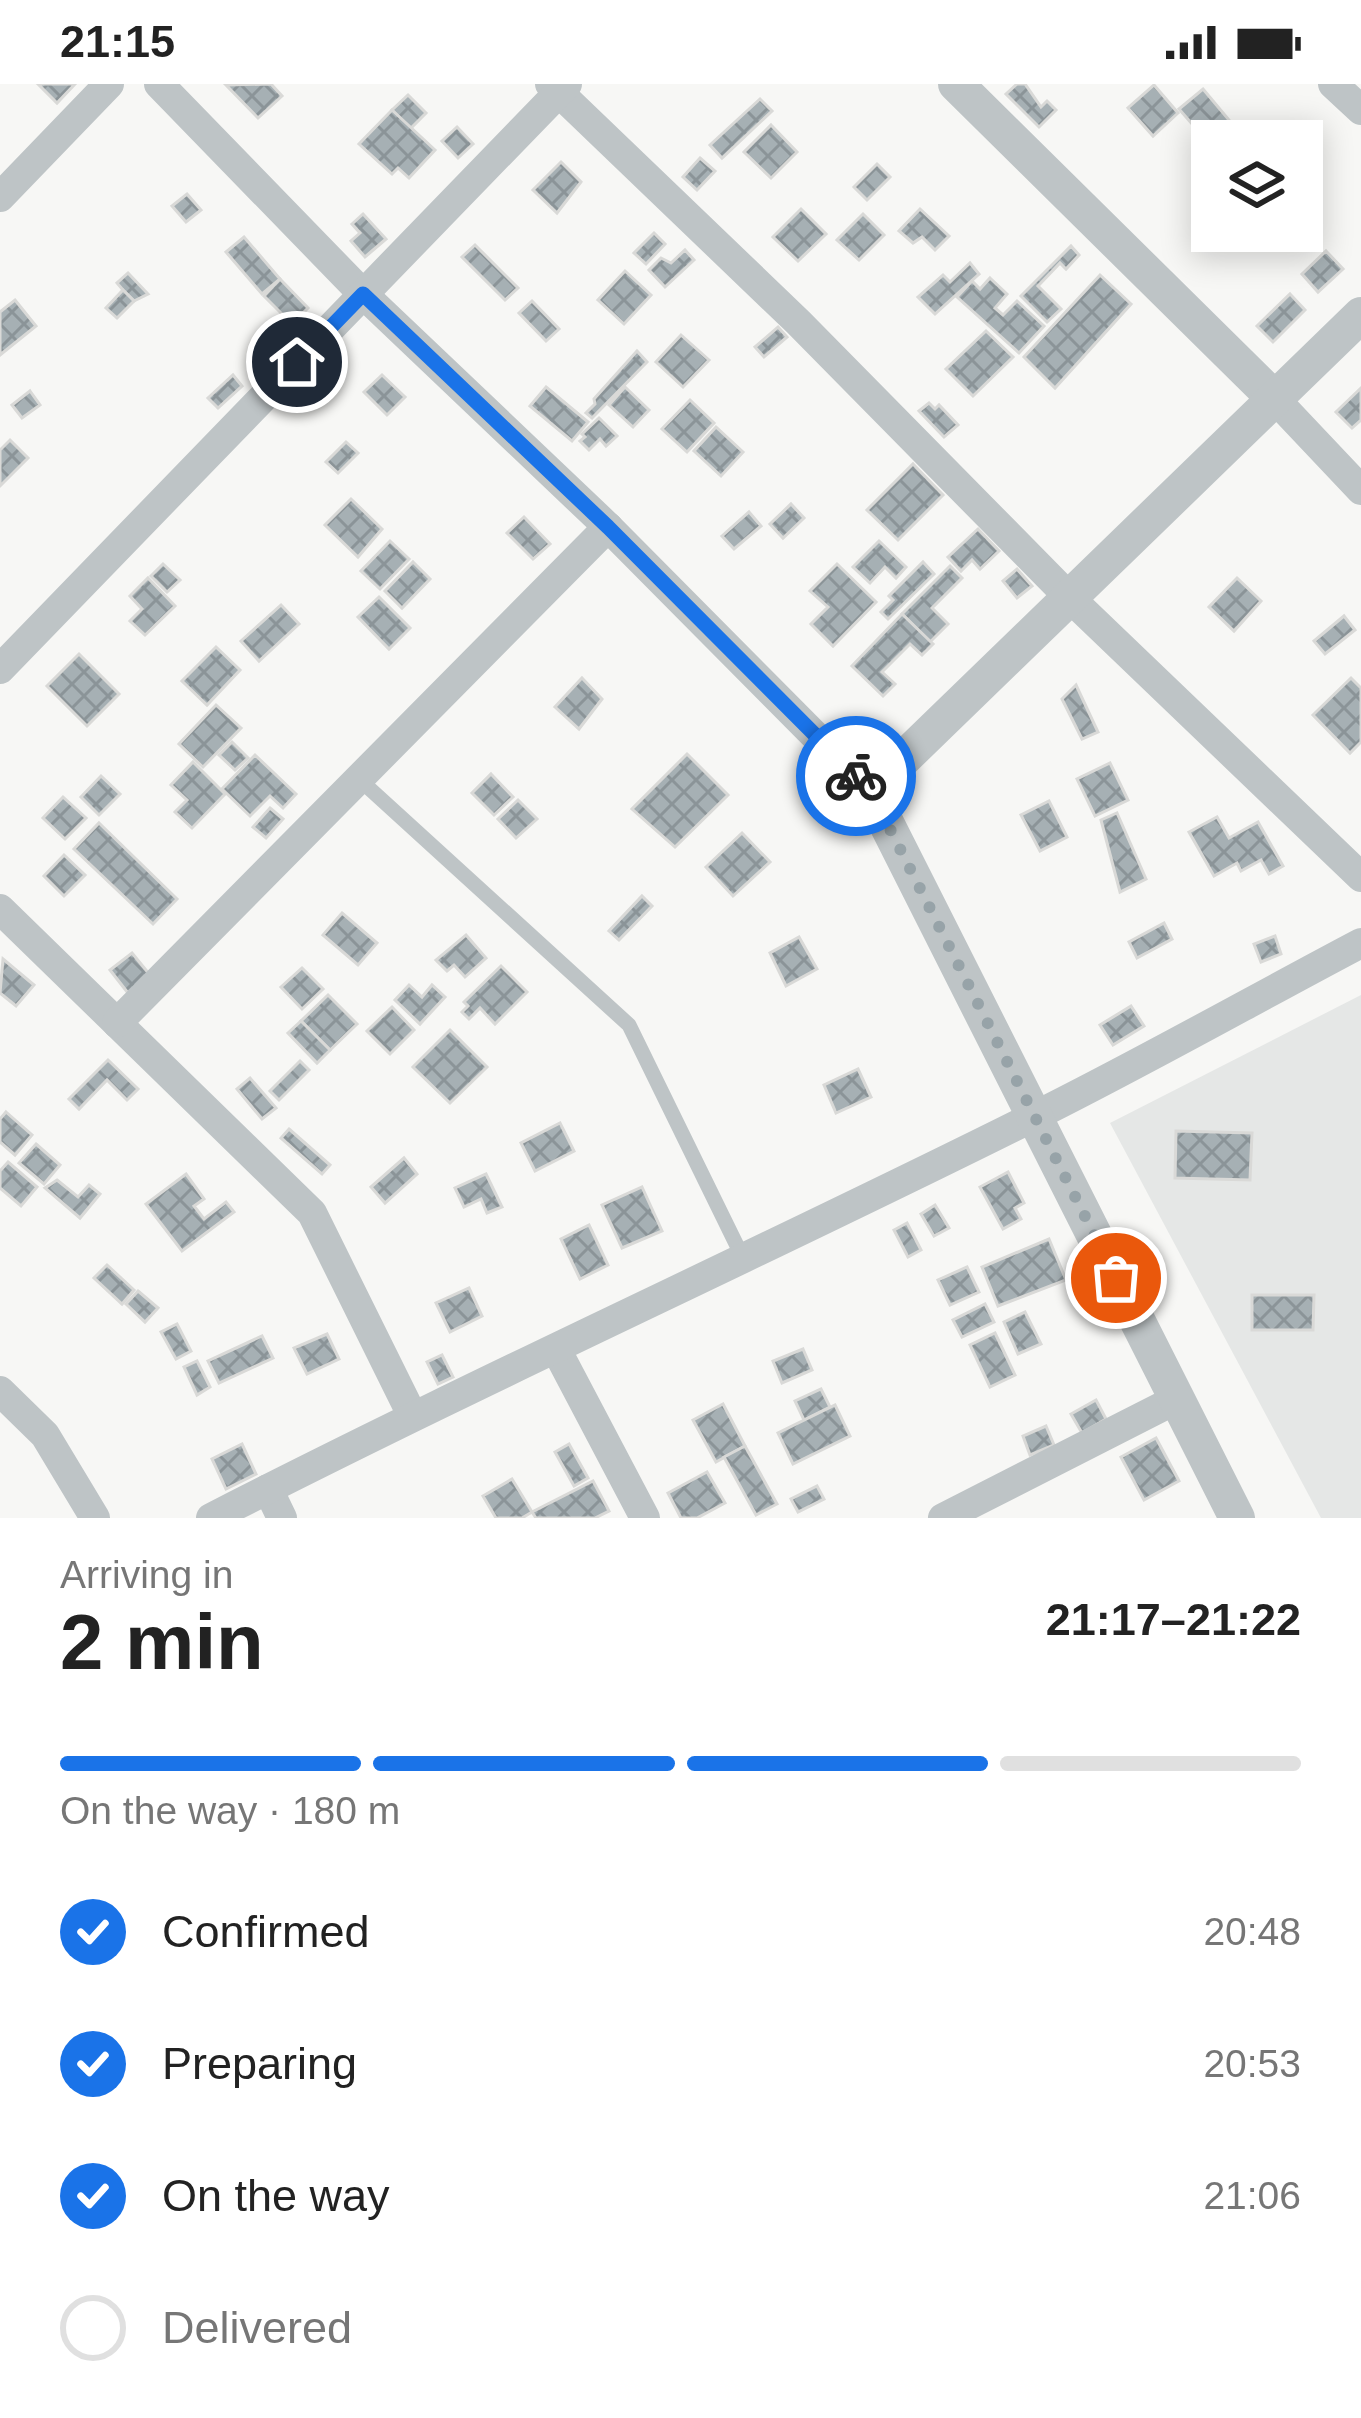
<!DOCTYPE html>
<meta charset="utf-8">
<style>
:root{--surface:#fff;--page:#f6f6f6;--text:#222;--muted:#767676;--line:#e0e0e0;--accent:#1a73e8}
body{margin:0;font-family:Arial,sans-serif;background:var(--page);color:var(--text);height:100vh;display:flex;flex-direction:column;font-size:45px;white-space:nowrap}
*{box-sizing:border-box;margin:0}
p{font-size:39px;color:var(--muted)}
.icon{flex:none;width:66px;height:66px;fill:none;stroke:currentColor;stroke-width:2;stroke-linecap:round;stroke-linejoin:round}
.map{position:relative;height:1434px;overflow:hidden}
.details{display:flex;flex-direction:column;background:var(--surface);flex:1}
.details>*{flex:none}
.tools{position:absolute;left:1191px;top:36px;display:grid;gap:24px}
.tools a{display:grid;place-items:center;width:132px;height:132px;border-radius:0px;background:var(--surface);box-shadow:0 6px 30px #0003;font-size:60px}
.pin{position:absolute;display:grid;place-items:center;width:102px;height:102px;color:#fff;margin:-51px;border:6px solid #fff;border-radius:50%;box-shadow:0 3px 12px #0007}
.courier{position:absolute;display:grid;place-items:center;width:120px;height:120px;margin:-60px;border:9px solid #1a73e8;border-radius:50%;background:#fff;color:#222;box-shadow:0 3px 15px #0007}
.overview em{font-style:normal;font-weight:700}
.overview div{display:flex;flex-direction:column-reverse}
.overview{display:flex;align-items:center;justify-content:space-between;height:204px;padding:0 60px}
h1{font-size:78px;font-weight:700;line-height:90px}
.bar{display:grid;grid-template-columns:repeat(4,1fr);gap:18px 12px;align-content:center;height:144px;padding:0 60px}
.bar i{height:15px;border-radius:9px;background:var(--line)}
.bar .current{background:var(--accent)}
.bar p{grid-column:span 4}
ol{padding:0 60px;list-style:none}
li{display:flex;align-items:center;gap:36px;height:132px}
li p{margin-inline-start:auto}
li .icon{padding:12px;border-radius:50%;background:var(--accent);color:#fff;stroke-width:4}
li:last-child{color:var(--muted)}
li i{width:66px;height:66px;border:6px solid var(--line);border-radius:50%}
.status{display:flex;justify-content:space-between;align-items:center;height:84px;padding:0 60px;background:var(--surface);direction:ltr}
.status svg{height:33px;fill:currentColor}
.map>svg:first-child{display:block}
.built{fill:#e5e7e6}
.building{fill:url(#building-cross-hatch);stroke:#d9d9d7;stroke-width:3}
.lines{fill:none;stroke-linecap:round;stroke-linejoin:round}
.service{stroke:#bec4c6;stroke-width:15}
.minor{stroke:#bec4c6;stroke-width:30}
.tertiary{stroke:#bec4c6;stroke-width:36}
.done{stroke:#97a3a8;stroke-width:12;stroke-dasharray:0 21.6}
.route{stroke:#1a73e8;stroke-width:15}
</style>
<div class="status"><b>21:15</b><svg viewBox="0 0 49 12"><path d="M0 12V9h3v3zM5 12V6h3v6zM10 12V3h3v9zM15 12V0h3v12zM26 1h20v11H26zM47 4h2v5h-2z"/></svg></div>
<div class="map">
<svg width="1361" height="1434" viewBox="0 0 1361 1434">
<defs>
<pattern id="building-cross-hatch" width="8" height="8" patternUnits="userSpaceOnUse" patternTransform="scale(3)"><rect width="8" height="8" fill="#a6b0b4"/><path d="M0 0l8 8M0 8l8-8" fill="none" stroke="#8b9498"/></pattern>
</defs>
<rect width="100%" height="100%" fill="#f7f7f5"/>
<path class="built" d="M1361,911V1434H1321L1110,1039Z"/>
<g class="building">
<path d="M38,0H75L57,19Z"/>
<path d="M271,0L282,12L258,34L226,1Z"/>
<path d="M1017,0H1025L1041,23L1047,17L1056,26L1039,43L1006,10Z"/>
<path d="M1154,1L1178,29L1153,52L1128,24Z"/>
<path d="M1203,5L1229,36L1206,56L1179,25Z"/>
<path d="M408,11L426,29L410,45L392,26Z"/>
<path d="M760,15L772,27L722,74L710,61Z"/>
<path d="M392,26L435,66L409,94L398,84L392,90L359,60Z"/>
<path d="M771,41L797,68L771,94L744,68Z"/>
<path d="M457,43L473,60L458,74L442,57Z"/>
<path d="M700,74L715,87L697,106L683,93Z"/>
<path d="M561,78L581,98L557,129L533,106Z"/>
<path d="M877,80L890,93L867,116L854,103Z"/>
<path d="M187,110L201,126L186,138L172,122Z"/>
<path d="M801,125L826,150L798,177L773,153Z"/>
<path d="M920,125L949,152L935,166L922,153L913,159L899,147Z"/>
<path d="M363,130L386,155L365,173L351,157L360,149L352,140Z"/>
<path d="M863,130L884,151L859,176L837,156Z"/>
<path d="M654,149L665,160L646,180L634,169Z"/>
<path d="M244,153L280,195L262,210L226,168Z"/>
<path d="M475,161L518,204L505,216L462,173Z"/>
<path d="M1071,162L1079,171L1066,185L1060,179L1038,202L1061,225L1047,238L1021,212Z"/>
<path d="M685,166L694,176L665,203L649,186L661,174L671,179Z"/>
<path d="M1326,167L1343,185L1318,208L1302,190Z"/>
<path d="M970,179L979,190L935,230L918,213L943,191L950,198Z"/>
<path d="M625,187L651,211L624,240L598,216Z"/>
<path d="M128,189L148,210L134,217L123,206L117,199Z"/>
<path d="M1100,191L1131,220L1055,304L1024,273Z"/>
<path d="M990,194L1007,210L995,224L1003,231L1017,217L1044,242L1019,269L957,213L972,197L980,205Z"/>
<path d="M280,195L308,224L292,240L264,212Z"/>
<path d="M123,206L134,217L117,234L106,224Z"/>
<path d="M1290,210L1305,226L1273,258L1257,242Z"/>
<path d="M15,216L36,242L0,271V228Z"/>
<path d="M532,217L559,245L546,257L519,229Z"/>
<path d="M778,243L787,253L764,273L755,263Z"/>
<path d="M986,247L1013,273L973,312L946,285Z"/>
<path d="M681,251L709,276L683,303L656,278Z"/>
<path d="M637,267L647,278L592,334L586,329L595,320L594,315Z"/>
<path d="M233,291L242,302L218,324L208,314Z"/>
<path d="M382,291L405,313L387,331L364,308Z"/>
<path d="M546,303L588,338L572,357L530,322Z"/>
<path d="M625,303L649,326L633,343L609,321Z"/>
<path d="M1361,304V336L1352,344L1336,328Z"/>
<path d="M30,307L40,321L22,334L12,321Z"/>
<path d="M690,316L714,339L687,368L662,345Z"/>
<path d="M929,319L935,325L939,321L958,341L944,353L919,327Z"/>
<path d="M599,334L617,352L606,362L600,355L589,366L580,357L585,353L582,350Z"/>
<path d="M716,343L743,368L721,392L694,367Z"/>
<path d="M10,356L28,374L0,402V366Z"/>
<path d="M346,358L358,369L338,389L326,378Z"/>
<path d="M913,380L943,411L898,456L867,426Z"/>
<path d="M351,415L382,445L358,473L325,441Z"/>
<path d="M791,420L804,434L783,454L770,440Z"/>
<path d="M749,428L761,442L734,465L722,452Z"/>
<path d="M524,433L550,460L533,475L507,449Z"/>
<path d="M978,445L999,467L980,485L972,476L961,487L948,473Z"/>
<path d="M390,457L409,475L380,505L361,487Z"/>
<path d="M879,457L906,483L896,494L885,483L870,499L853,483Z"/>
<path d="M413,478L430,495L402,524L385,507Z"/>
<path d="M923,478L934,490L888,535L881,528L893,516L889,512Z"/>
<path d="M163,480L180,496L167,508L151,492Z"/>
<path d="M837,480L876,518L833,562L811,540L828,523L810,507Z"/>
<path d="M950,482L962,494L932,524L948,540L930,558L902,530Z"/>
<path d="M1017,485L1032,502L1017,514L1003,497Z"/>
<path d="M148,494L175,522L145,551L130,537L142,525L130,512Z"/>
<path d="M1237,494L1261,517L1234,547L1209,523Z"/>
<path d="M379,513L410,544L389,565L358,533Z"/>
<path d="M281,521L299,540L259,577L241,557Z"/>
<path d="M902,530L933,560L922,571L910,560L882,588L895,600L883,612L852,582Z"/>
<path d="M1344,532L1355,546L1325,570L1314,557Z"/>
<path d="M216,563L240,586L207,621L182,597Z"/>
<path d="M79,570L119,610L87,642L47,602Z"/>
<path d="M582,594L602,615L579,645L555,623Z"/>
<path d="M1351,594L1361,604V658L1350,669L1313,631Z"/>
<path d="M1076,601L1098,648L1082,655L1062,615Z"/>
<path d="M216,621L241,644L203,683L179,660Z"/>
<path d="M232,658L248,674L235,686L219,671Z"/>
<path d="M687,670L728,711L675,763L632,725Z"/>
<path d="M255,671L296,710L283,724L270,712L250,732L222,705Z"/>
<path d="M193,678L225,710L192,744L175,728L187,716L171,701Z"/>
<path d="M1110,679L1128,716L1095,732L1077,695Z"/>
<path d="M491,690L513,713L494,731L472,709Z"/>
<path d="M101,692L120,710L99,731L81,713Z"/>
<path d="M63,713L86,734L65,755L43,734Z"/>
<path d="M518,716L537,735L516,754L498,735Z"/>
<path d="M1049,717L1067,753L1040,767L1021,731Z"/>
<path d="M270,724L283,735L266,754L253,743Z"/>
<path d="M1117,729L1146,795L1120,808L1101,736Z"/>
<path d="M1217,733L1229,754L1258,738L1283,782L1269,790L1261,776L1241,787L1237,779L1214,792L1189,748Z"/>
<path d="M99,739L177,815L153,840L74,765Z"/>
<path d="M742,749L770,778L733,812L706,783Z"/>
<path d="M64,771L85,791L64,812L44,792Z"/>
<path d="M642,812L652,822L619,856L609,847Z"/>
<path d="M342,829L377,859L358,881L323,851Z"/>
<path d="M1164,839L1172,855L1137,874L1129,858Z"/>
<path d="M466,851L486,874L465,893L454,881L447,887L436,876Z"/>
<path d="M1275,852L1281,870L1261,878L1254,860Z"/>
<path d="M799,853L817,885L786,902L770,869Z"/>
<path d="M132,869L150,891L128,909L110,886Z"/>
<path d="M3,875L34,901L16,922L0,909Z"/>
<path d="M501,882L527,908L495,940L480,924L469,935L462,928L468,922L464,918Z"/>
<path d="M302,884L323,905L302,925L281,903Z"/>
<path d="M409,901L422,913L432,901L445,913L420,940L395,916Z"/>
<path d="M328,911L357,940L330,966L301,937Z"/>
<path d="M1131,922L1144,942L1113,961L1100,941Z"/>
<path d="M392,923L414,946L390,970L367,947Z"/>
<path d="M301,937L330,966L317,979L288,949Z"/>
<path d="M450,946L487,983L450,1019L413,983Z"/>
<path d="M108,976L138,1005L127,1016L107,996L79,1025L69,1015Z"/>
<path d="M300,977L309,986L279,1016L270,1007Z"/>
<path d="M858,985L871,1013L836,1029L824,1001Z"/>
<path d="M250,994L276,1024L262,1035L237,1005Z"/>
<path d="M6,1028L32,1051L15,1071L0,1058V1035Z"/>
<path d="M560,1039L574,1067L535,1087L521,1059Z"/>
<path d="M289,1045L330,1081L322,1090L281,1054Z"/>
<path d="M1176,1047L1252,1049L1250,1096L1175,1094Z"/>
<path d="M36,1060L60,1081L44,1100L19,1079Z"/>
<path d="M404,1074L417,1090L385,1119L371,1103Z"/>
<path d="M8,1078L37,1103L21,1122L0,1104V1087Z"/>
<path d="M1008,1088L1024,1119L1015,1124L1021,1135L1003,1145L980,1103Z"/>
<path d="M186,1090L204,1115L194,1122L204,1135L226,1118L234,1128L182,1167L146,1120Z"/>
<path d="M486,1090L502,1123L487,1129L481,1115L464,1123L455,1104Z"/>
<path d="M57,1096L78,1113L89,1101L100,1110L80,1134L45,1104Z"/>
<path d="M642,1103L662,1147L622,1164L602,1121Z"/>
<path d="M935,1121L949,1144L934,1152L921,1130Z"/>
<path d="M907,1139L921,1166L908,1173L894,1146Z"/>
<path d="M589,1141L608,1181L580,1195L561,1155Z"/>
<path d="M1049,1155L1066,1196L998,1222L982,1183Z"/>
<path d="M107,1181L134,1206L122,1220L94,1194Z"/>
<path d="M967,1183L979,1208L950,1221L938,1196Z"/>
<path d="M469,1204L482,1232L450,1248L436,1219Z"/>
<path d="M138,1207L158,1224L145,1238L126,1220Z"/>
<path d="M1252,1211H1314L1313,1246H1252Z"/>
<path d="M985,1220L994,1238L962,1253L953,1236Z"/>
<path d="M1025,1228L1041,1260L1018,1270L1004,1238Z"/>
<path d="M177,1240L191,1267L176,1275L161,1248Z"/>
<path d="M995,1249L1015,1291L990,1303L970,1261Z"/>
<path d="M327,1250L339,1275L307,1290L294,1264Z"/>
<path d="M262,1252L273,1274L219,1299L208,1277Z"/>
<path d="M803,1265L812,1286L782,1299L773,1277Z"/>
<path d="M442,1271L453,1293L438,1300L427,1278Z"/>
<path d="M197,1277L210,1303L197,1311L184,1283Z"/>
<path d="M821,1305L830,1323L804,1336L795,1317Z"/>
<path d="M1096,1316L1106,1335L1082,1349L1071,1330Z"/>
<path d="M723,1320L745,1362L716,1378L693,1336Z"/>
<path d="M835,1321L850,1352L793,1380L778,1349Z"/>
<path d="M1046,1342L1054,1361L1030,1371L1023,1352Z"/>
<path d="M1156,1354L1179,1397L1144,1416L1121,1373Z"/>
<path d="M242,1360L256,1390L226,1405L212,1375Z"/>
<path d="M569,1360L588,1394L574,1402L555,1368Z"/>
<path d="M745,1362L777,1420L756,1431L724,1373Z"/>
<path d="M707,1388L725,1419L697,1434H681L668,1409Z"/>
<path d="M512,1395L532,1428L522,1434H496L483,1412Z"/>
<path d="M593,1397L609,1427L595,1434H536L532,1428Z"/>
<path d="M817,1402L824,1415L798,1428L791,1415Z"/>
</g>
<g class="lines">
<path class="service" d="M359,695L629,941L743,1174"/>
<g class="minor">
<path d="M159,0L363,210L608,443L870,707"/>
<path d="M550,0L798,238L1071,515L1361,793"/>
<path d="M1333,0L1361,26"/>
<path d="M0,113L109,0"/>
<path d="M1274,314L1361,406"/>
<path d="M0,585L567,0"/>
<path d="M0,825L312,1129L412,1331"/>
<path d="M117,939L608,443"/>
<path d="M556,1265L645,1434"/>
<path d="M0,1307L45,1351L95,1434"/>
<path d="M268,1405L282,1434"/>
<path d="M211,1434C482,1295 759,1170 1031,1034C1142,979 1251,917 1361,859"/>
<path d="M943,1434L1177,1315"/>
</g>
<g class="tertiary">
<path d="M956,0L1274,314"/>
<path d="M1237,1434L870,707L1361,231"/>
</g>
</g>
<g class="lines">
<path class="done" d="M856,692L870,707L886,737L1116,1194"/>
<path class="route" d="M297,278L363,210L608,443L856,692"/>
</g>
</svg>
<div class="tools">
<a><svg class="icon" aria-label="layers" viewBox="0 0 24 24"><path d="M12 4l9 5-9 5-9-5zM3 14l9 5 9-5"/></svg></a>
</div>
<div class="pin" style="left:1116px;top:1194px;background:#ea580c"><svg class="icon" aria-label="bag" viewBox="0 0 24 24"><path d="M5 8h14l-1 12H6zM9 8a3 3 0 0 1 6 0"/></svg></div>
<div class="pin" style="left:297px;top:278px;background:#1f2937"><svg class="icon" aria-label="home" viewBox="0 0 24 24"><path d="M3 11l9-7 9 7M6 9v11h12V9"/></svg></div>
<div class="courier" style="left:856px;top:692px"><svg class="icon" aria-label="bike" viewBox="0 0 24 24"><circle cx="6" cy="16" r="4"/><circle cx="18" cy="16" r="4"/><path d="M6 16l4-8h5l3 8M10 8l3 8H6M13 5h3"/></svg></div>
</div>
<section class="details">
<div class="overview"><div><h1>2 min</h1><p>Arriving in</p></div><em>21:17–21:22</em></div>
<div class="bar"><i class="current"></i><i class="current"></i><i class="current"></i><i></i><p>On the way · 180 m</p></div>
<ol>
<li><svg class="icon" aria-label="check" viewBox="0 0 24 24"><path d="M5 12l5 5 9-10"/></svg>Confirmed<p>20:48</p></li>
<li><svg class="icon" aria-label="check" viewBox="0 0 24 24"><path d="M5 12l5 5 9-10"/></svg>Preparing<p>20:53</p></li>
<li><svg class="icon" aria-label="check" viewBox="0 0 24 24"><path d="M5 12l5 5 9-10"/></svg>On the way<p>21:06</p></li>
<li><i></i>Delivered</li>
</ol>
</section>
